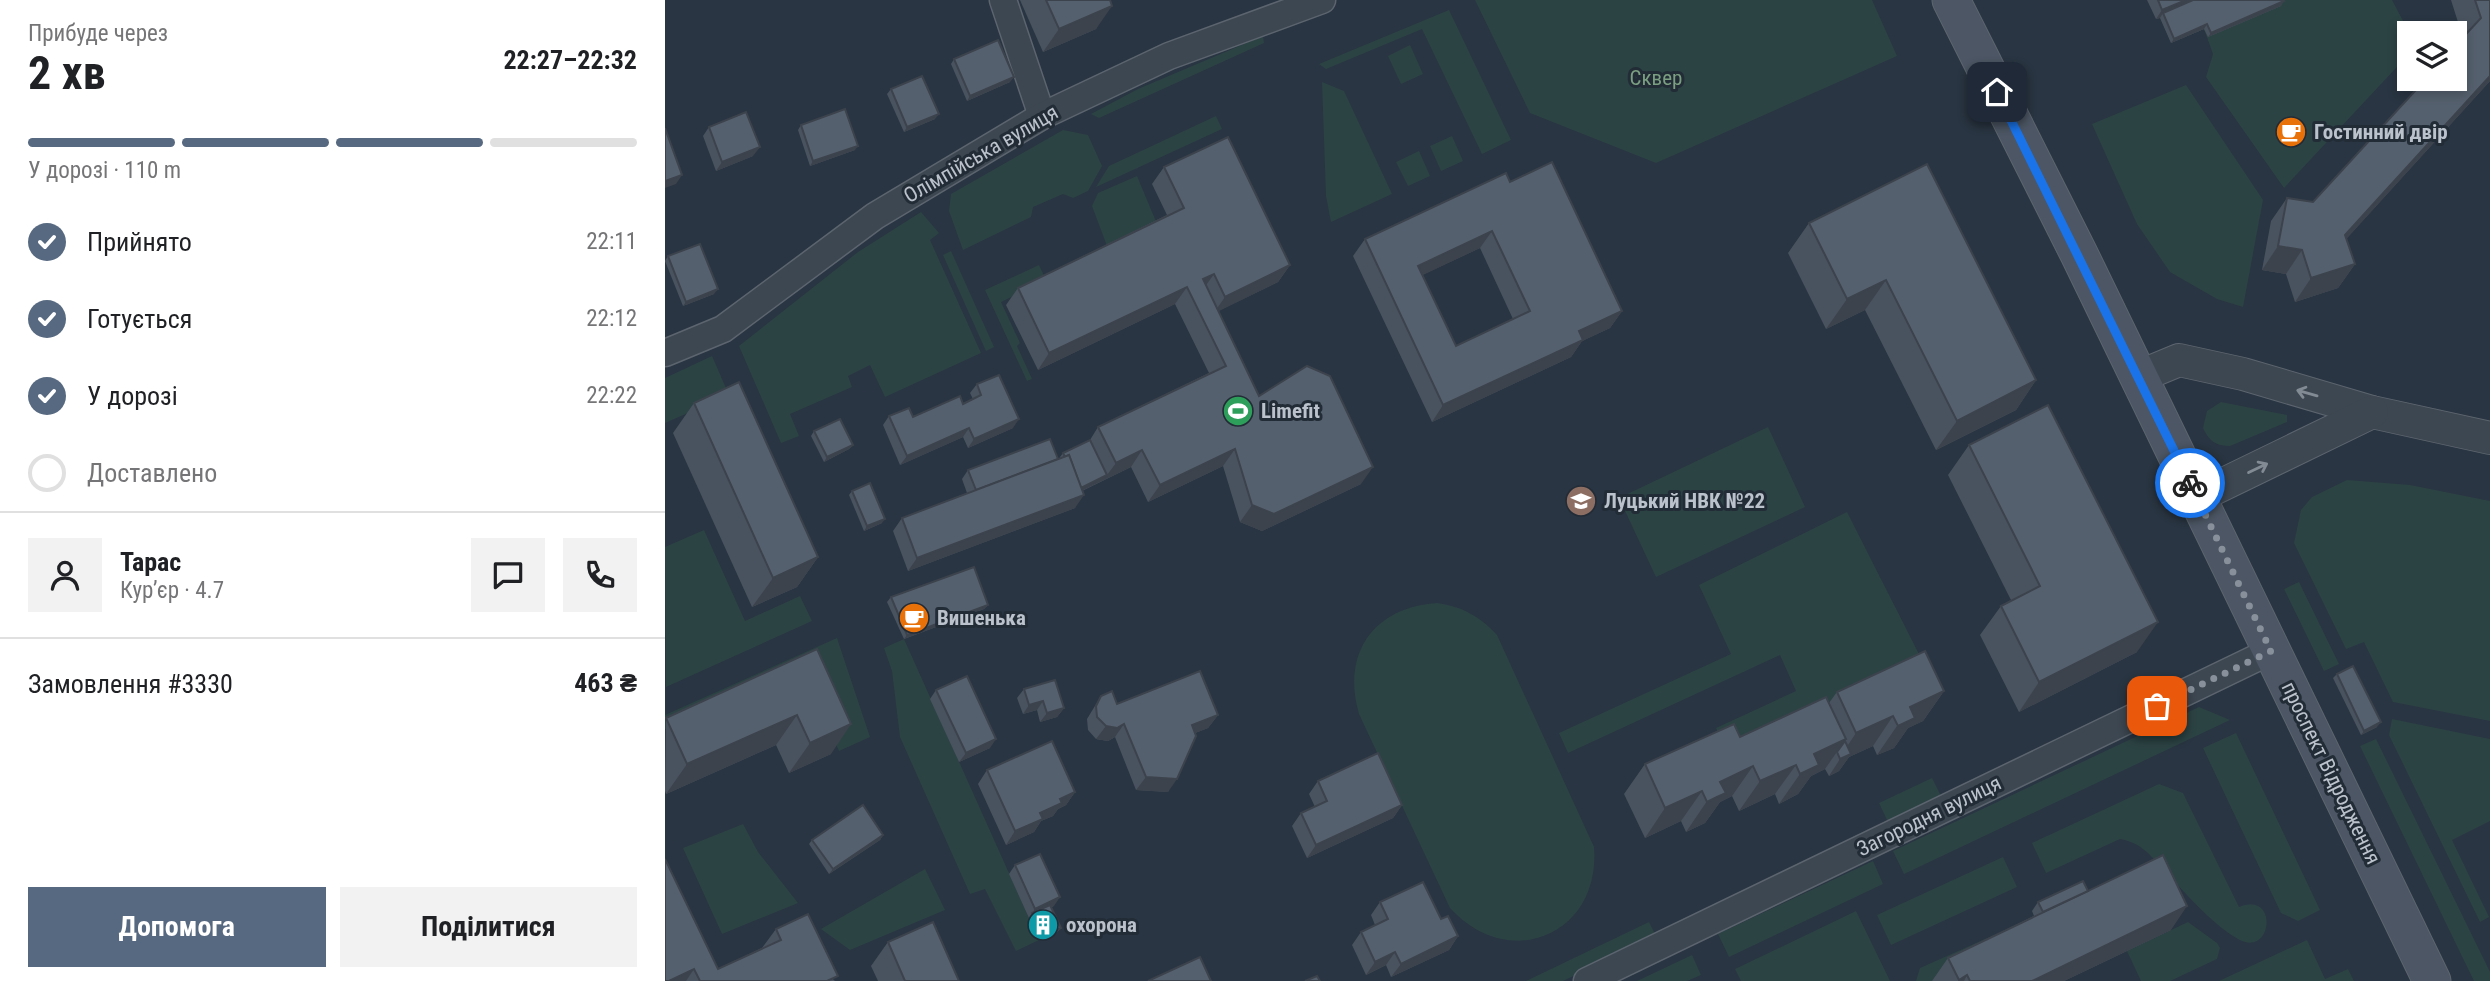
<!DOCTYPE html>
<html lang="uk">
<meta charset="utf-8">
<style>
:root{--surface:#fff;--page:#f2f2f2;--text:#202124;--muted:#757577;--line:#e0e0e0;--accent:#576980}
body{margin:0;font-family:"Roboto Condensed",sans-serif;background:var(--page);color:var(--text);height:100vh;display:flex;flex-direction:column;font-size:26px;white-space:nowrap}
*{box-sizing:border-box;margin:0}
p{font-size:23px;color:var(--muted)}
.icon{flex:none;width:38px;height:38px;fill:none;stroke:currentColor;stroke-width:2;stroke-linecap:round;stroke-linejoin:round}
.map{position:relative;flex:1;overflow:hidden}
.sheet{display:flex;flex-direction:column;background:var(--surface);width:665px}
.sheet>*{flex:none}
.fabs{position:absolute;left:1732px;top:21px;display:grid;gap:14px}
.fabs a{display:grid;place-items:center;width:70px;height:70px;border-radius:0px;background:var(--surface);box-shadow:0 4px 10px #0003;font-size:35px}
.pin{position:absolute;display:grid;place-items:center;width:60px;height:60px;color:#fff;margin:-30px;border-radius:14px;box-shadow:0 4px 10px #0006}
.courier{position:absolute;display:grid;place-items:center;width:70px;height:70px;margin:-35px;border:5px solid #1a73e8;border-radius:50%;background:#fff;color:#222;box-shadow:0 2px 9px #0007}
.summary em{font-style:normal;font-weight:700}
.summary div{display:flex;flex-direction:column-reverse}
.summary{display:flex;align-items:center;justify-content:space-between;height:119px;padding:0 28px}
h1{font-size:46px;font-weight:700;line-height:52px}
.bar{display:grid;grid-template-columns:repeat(4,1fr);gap:10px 7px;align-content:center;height:84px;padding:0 28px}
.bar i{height:9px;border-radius:5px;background:var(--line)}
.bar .on{background:var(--accent)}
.bar p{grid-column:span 4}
.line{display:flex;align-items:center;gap:18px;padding:0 28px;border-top:2px solid var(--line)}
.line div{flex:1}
.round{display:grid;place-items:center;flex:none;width:74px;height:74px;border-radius:0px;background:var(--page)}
ol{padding:0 28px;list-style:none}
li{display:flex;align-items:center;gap:21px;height:77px}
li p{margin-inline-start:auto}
li .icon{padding:7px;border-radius:50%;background:var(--accent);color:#fff;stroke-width:4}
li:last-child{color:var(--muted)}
li i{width:38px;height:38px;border:4px solid var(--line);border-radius:50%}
.cta{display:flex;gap:14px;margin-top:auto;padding:14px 28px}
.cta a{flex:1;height:80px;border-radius:0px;background:var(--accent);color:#fff;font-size:28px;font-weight:700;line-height:80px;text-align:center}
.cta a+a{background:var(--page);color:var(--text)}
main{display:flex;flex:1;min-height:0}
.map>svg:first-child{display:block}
.green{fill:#2c4344}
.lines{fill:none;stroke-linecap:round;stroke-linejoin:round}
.minor-casing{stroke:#5c656f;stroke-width:29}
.tertiary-casing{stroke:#5c656f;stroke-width:34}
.secondary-casing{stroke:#5c656f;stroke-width:39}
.minor{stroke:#3d4751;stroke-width:26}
.tertiary{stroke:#3d4751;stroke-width:32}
.secondary{stroke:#4c5664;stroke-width:37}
.wall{fill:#49535f;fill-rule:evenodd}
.shaded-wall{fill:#3c434d}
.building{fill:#55606e;stroke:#3c434d;stroke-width:2;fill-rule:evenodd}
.oneway{stroke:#828b94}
.done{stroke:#88919b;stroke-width:7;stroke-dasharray:0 12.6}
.route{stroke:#1a73e8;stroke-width:9}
.labels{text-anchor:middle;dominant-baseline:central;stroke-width:6;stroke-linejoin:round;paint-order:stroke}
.park-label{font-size:21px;fill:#7b9f81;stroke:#222c37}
.poi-label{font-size:21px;font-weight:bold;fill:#bbc2cb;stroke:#222c37;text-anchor:start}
.street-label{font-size:21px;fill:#bbc2cb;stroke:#222c37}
</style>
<main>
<section class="sheet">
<div class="summary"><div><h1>2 хв</h1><p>Прибуде через</p></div><em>22:27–22:32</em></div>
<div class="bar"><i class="on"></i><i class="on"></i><i class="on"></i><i></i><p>У дорозі · 110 m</p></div>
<ol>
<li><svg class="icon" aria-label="check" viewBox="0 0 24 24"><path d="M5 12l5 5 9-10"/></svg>Прийнято<p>22:11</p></li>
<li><svg class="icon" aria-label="check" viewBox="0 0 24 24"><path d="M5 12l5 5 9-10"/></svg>Готується<p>22:12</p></li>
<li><svg class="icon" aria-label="check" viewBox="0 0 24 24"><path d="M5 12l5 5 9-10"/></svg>У дорозі<p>22:22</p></li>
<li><i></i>Доставлено</li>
</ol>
<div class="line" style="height:126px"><a class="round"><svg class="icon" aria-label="person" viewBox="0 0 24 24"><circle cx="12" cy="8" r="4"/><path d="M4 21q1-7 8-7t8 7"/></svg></a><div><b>Тарас</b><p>Кур’єр · 4.7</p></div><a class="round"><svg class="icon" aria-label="chat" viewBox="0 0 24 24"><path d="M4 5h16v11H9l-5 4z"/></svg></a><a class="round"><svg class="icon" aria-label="phone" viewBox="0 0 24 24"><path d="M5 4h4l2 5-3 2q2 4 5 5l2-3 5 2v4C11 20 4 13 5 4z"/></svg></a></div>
<div class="line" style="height:91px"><div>Замовлення #3330</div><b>463 ₴</b></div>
<div class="cta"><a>Допомога</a><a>Поділитися</a></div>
</section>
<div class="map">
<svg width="1825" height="981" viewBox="0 0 1825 981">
<rect width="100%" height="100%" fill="#293542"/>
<g class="green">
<path d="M810,0H1207L1232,56L991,163L865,113Z"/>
<path d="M1535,0H1727L1745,34V53L1619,188L1541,77L1548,54L1539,29L1506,43L1495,17Z"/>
<path d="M784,10L846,140L817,154L757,29L661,69L654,64Z"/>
<path d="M598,36L599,43L434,118L426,114L473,89Z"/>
<path d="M745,45L758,74L736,84L723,56Z"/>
<path d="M657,82L679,91L727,194L666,222L661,196Z"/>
<path d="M1521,85L1598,200L1578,307L1552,299L1505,272L1472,224L1427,124Z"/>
<path d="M551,116L557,129L431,187L444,166Z"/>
<path d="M398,130L423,135L437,166L423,191L408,198L398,194L368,207L366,217L298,250L284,211L286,194Z"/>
<path d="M787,136L798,161L776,171L765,146Z"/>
<path d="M754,151L765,176L743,186L731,162Z"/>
<path d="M472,176L492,224L442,246L427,206L433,193Z"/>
<path d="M256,212L274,233L265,240L316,353L220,397L205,365L183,376L187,387L125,414L134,436L116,443L74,346L193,252Z"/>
<path d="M286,251L329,347L321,351L278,255Z"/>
<path d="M374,265L381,280L336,302L355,343L352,346L367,379L362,381L320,290Z"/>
<path d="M47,356L64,395L0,423V378Z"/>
<path d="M1556,402L1622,415V422L1565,446C1551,446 1544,441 1538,428L1542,411Z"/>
<path d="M1103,427L1140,507L991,577L954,498Z"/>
<path d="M1682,480L1745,485L1825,501V721L1728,702L1699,642L1681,649L1629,543L1636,510L1647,497Z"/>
<path d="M1182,512L1259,664L1063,754L1051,728L1131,691L1115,655L903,753L894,733L1066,654L1034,585Z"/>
<path d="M39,530L80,621L135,596L147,621L1,687L0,547Z"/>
<path d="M1634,582L1674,664L1659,671L1619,589Z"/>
<path d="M772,603C798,607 814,616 832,635L929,847C936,935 844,973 785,908L694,714C676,653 709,607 772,603Z"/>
<path d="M172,638L205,737L174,751L137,668L0,729V715Z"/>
<path d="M239,639L374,940L351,951L320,889L305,894L235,737L227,671L219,648Z"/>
<path d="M1534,707L1565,720L1239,874L1228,851Z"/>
<path d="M1727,719L1825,739V821L1787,840L1824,917L1815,922L1724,735Z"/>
<path d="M1571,733L1655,910L1633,921L1616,913L1538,748Z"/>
<path d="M1711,739L1825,972V981H1809L1695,746Z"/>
<path d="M1267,778L1276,796L1223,822L1214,803Z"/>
<path d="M1494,784L1518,793L1574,907C1614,890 1608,959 1573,939C1540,920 1510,880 1483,853C1474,845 1466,841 1455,839L1381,873L1367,843Z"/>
<path d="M78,824L93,852L133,903L57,934L18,848Z"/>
<path d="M1338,857L1352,887L1226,945L1212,915Z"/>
<path d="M1208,861L1218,884L1064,957L1053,934Z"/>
<path d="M260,869L280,910L185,950L156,929Z"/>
<path d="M1191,911L1225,981H1076L1070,969Z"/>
<path d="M984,922L991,936L898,981H861Z"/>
<path d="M1523,922L1552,943L1555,948L1552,959L1505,981H1476L1462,951Z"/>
<path d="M1329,935L1333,937L1267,981H1251L1255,968Z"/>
<path d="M1642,940L1660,979L1683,969L1689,981H1554Z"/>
<path d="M1027,955L1036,975L1022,981H972Z"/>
</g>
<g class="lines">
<g class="minor-casing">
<g id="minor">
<path d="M338,0L377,116"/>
<path d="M0,353L58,329L210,216L377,116L504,56L657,0"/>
<path d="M922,981L1606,651"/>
</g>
</g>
<g class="tertiary-casing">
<g id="tertiary">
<path d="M1473,377L1514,360L1578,374L1707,412L1825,438"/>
<path d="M1532,497L1707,412"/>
</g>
</g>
<g class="secondary-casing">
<path id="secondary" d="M1286,0L1414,254L1767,981"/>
</g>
<use href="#minor" class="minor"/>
<use href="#tertiary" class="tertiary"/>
<use href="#secondary" class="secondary"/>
</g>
<g class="wall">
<path d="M355,0H445L431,29L378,52Z"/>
<path d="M1482,0H1618L1616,6L1543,37L1539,29L1506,43L1495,18L1491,19Z"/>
<path d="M1786,0H1825V81L1681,239L1690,264L1673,288L1630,302L1621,274L1597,270L1606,221L1622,198L1648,202L1798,38Z"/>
<path d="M289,59L345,82L302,101L286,64Z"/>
<path d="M226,89L270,119L239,132L222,94Z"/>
<path d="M136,125L190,150L145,166L133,130Z"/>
<path d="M44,127L88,156L51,171L38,136Z"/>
<path d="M499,167L625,265L613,282L553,311L594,396L696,484L597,531L575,522L558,466L483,502L466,467L417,491L410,508L243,571L228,531L237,518L302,493L297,479L303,470L395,459V457L398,453L425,440L433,427L544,373L510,304L373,370L341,305L353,288L502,215L487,184Z"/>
<path d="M845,182L957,311L945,328L917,341L906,357L767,422L688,256L700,239ZM815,248L848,319L791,346L757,275Z"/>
<path d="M1144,223L1371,380L1351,410L1271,450L1200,310L1161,329L1123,253Z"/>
<path d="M3,256L49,294L18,306L0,261Z"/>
<path d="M312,384L348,428L303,448L298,437L235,465L218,425L224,416L248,417L298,404L308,399L305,393Z"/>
<path d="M29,403L153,557L132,587L87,607L8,433Z"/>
<path d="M149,431L188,445L184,449L159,462L146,436Z"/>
<path d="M1304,445L1472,652L1354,712L1315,635L1336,606L1346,600L1283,475Z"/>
<path d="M187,491L217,523L199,531L184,495Z"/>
<path d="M226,597L323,605L319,609L239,639L222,602Z"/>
<path d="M152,649L166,754L124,773L111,745L1,794L0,791L1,718Z"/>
<path d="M1672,674L1712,727L1696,735L1668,678Z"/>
<path d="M359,689L399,708L392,717L375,722L372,710L358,714L352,698Z"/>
<path d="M271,690L325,748L294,762L265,699Z"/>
<path d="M1279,691L1258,721L1243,728L1229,748L1212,755L1208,746L1184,757L1174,771L1164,776L1160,769L1146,776L1133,794L1114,804L1110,794L1074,811L1067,796L1055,802L1040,823L1021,832L1016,821L980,838L959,794L980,764L1075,737L1164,703L1172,692Z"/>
<path d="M436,696L452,704L553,715L543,728L530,733L503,792L471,790L450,737L443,741L431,739L423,730L422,719Z"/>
<path d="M322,770L410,792L401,805L393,809L388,816L376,821L369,832L341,845L313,784Z"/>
<path d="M653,781L737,805L728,818L642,858L627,826L636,813L650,807L644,794Z"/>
<path d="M218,835L215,840L164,874L144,844L147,840Z"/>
<path d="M0,859L53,969L97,948L111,929L170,981H0Z"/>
<path d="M350,865L389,906L386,907L396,928L392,932L374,940L344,874Z"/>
<path d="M1423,891L1506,930L1399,981H1267L1283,958L1369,916L1367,911L1373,902Z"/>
<path d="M715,902L776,919L793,936L784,950L726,977L721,965L701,975L687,945L696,932L710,925L706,915Z"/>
<path d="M223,942L294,981H213L206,966Z"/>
</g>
<g class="shaded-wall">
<path d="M1521,0H1535L1498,13L1495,18L1491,19L1497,10Z"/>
<path d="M1619,1L1616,6L1543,37L1546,33Z"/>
<path d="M447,6L431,29L378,52L394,29Z"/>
<path d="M1542,24L1539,29L1506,43L1509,39Z"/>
<path d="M1825,76V81L1664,258L1680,235Z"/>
<path d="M349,77L345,82L302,101L305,96Z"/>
<path d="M274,114L270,119L239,132L242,127Z"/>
<path d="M193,146L190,150L145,166L148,161Z"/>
<path d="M95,147L88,156L51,171L57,162Z"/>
<path d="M17,175L11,184L0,188V181Z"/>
<path d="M827,231L815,248L741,283L753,266Z"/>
<path d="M1613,246L1637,250L1621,274L1597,270Z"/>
<path d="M1690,264L1673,288L1630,302L1646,278Z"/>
<path d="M625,265L613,282L548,314L560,297Z"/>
<path d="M549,274L537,291L526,296L538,279Z"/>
<path d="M1221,280L1200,310L1161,329L1182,299Z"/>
<path d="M522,287L510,304L373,370L384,353Z"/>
<path d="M53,289L49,294L18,306L21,302Z"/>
<path d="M957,311L945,328L917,341L906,357L767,422L778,405L914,331Z"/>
<path d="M1371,380L1351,410L1271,450L1292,421Z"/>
<path d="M354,419L348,428L303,448L309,439Z"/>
<path d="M304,428L298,437L235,465L242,456Z"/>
<path d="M188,445L184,449L159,462L162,457Z"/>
<path d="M570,449L558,466L483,502L495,485Z"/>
<path d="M477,450L466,467L412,493L415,488L442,475L451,463Z"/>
<path d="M708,467L696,484L597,531L575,522L587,505Z"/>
<path d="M419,495L410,508L243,571L252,558Z"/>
<path d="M220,519L217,523L199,531L202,526Z"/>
<path d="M153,557L132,587L87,607L108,578Z"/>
<path d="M323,605L319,609L239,639L242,635Z"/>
<path d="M1493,622L1472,652L1354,712L1374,682Z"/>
<path d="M1279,691L1258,721L1243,728L1229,748L1212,755L1245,707Z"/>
<path d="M378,701L372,710L358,714L364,705Z"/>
<path d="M399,708L392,717L375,722L382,713Z"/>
<path d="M132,715L111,745L1,794L22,764Z"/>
<path d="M553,715L543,728L518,738L527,725Z"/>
<path d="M1228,716L1208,746L1184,757L1174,771L1164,776L1175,759V757L1191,733Z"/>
<path d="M1716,722L1712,727L1696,735L1699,731Z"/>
<path d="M186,724L166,754L124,773L145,743Z"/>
<path d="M459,724L450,737L443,741L431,739L441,726Z"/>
<path d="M331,739L325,748L294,762L301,753Z"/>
<path d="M1181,739L1160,769L1146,776L1133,794L1114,804L1149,754Z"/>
<path d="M1131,765L1110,794L1074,811L1095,781Z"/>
<path d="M1088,766L1067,796L1055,802L1040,823L1021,832L1055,782Z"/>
<path d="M481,777L512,779L503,792L471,790Z"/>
<path d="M1037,791L1016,821L980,838L1000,808Z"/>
<path d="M410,792L401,805L393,809L388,816L376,821L369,832L341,845L350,831L395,799Z"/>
<path d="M737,805L728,818L642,858L651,845Z"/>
<path d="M218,835L215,840L164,874L168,869Z"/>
<path d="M395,897L389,906L368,916L367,913L370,909Z"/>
<path d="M1522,906L1506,930L1399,981H1367Z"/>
<path d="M396,928L392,932L374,940L378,936Z"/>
<path d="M793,936L784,950L726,977L736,964Z"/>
<path d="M730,952L721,965L701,975L710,962Z"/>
<path d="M29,969L21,981H4Z"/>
<path d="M1302,975L1299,981H1293L1294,980Z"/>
</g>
<g class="building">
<path d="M381,0H445L447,6L394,29Z"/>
<path d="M1493,0H1521L1497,10Z"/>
<path d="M1528,0H1618L1619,1L1546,33L1542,24L1509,39L1498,13Z"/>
<path d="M1810,0H1825V76L1680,235L1690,264L1646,278L1637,250L1613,246L1622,198L1648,202L1761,79H1790V46L1816,18Z"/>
<path d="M333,40L349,77L305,96L289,59Z"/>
<path d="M257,76L274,114L242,127L226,89Z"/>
<path d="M180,109L193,146L148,161L136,125Z"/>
<path d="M81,112L95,147L57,162L44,127Z"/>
<path d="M0,128L17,175L0,181Z"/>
<path d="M563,137L625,265L560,297L549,274L538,279L594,396L642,366L665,376L708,467L609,514L587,505L570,449L495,485L477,450L451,463L433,427L561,366L522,287L384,353L353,288L519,208L499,167Z"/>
<path d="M887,162L957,311L914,331L918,340L778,405L700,239L841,173L845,182ZM827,231L865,311L791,346L753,266Z"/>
<path d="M1262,164L1371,380L1292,421L1221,280L1182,299L1144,223Z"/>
<path d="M35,244L53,289L21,302L3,256Z"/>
<path d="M334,375L354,419L309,439L304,428L242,456L224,416L244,408L248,417L295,396L298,404L316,395L312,384Z"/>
<path d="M74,382L153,557L108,578L29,403Z"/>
<path d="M1383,405L1493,622L1374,682L1336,606L1375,586L1304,445Z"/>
<path d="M175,419L188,445L162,457L149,431Z"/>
<path d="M385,439L393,459L311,490L303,470Z"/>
<path d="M425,440L442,475L416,488L404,455L400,457L398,453Z"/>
<path d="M404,455L419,495L252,558L237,518Z"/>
<path d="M205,483L220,519L202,526L187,491Z"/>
<path d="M309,567L323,605L242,635L226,597Z"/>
<path d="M152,649L186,724L145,743L132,715L22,764L1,718Z"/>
<path d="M1260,651L1279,691L1245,707L1250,718L1233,726L1228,716L1191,733L1172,692Z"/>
<path d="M1688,666L1716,722L1699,731L1672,674Z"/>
<path d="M535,671L553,715L527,725L531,736L512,779L481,777L459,724L452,728L441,726L432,717L431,706L436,696L447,691L452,704Z"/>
<path d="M302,676L331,739L301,753L271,690Z"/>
<path d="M390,680L399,708L382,713L378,701L364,705L359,689Z"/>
<path d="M1161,697L1181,739L1149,754L1154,765L1135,774L1131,765L1095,781L1088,766L1055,782L1061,793L1052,797L1042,802L1037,791L1000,808L980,764L1069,724L1075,737Z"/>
<path d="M387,741L410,792L395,799L397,803L375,813L378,819L350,831L322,770Z"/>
<path d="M1180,741L1186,754L1175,759L1172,752Z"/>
<path d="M713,753L737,805L651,845L636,813L662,801L653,781Z"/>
<path d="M198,805L218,835L168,869L147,840Z"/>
<path d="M375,854L395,897L370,909L350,865Z"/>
<path d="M1498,855L1522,906L1367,981H1305L1302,975L1294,980L1283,958Z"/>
<path d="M0,859L53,969L116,940L111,929L143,914L173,976L162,981H35L29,969L4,981H0Z"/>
<path d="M1418,881L1423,891L1378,912L1373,902Z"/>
<path d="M758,882L776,919L783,916L793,936L736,964L730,952L710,962L696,932L723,919L715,902Z"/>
<path d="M385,905L396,928L378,936L367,913Z"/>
<path d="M268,922L294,981H240L223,942Z"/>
<path d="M535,957L546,981H483Z"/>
<path d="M652,976L655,981H640Z"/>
</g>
<defs><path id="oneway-shaft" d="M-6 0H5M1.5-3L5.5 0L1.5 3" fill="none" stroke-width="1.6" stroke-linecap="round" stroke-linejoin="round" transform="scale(1.75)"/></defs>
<g class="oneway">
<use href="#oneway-shaft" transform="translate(1642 393) rotate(-164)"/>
<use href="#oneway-shaft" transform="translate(1593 468) rotate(-26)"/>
</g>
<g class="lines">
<path class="done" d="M1492,706L1606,651L1525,483"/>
<path class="route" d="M1332,92L1525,483"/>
</g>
<defs>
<g id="cafe-disc" transform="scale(1.575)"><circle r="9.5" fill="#e8710a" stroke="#222c37"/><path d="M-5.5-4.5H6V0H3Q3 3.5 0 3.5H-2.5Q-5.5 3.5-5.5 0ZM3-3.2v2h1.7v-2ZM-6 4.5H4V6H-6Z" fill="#fff"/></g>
<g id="stadium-disc" transform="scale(1.575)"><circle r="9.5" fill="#2e9e5b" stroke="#222c37"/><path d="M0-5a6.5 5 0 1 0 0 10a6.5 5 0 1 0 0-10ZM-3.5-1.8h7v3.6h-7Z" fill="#fff"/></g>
<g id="school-disc" transform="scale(1.575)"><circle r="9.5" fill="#8d6e63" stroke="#222c37"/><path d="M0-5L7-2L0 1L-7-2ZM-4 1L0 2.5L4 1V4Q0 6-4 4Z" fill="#fff"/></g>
<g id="building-disc" transform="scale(1.575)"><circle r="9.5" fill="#0f9aa8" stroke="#222c37"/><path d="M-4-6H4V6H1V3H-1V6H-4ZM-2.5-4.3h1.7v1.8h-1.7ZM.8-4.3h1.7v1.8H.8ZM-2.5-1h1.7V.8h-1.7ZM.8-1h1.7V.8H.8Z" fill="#fff"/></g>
</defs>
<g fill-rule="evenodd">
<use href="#cafe-disc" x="1626" y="132"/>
<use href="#stadium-disc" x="573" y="411"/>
<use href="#school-disc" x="916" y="501"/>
<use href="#cafe-disc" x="249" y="618"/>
<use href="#building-disc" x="378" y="925"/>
</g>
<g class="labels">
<g class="park-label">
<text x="991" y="78">Сквер</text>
</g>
<g class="poi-label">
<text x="1649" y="132">Гостинний двір</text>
<text x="596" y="411">Limefit</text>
<text x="939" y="501">Луцький НВК №22</text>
<text x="272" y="618">Вишенька</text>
<text x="401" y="925">охорона</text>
</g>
<g class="street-label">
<text transform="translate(316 154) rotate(-30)">Олімпійська вулиця</text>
<text transform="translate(1666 773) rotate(64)">проспект Відродження</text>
<text transform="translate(1264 816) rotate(-26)">Загородня вулиця</text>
</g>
</g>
</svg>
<div class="fabs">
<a><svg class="icon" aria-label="layers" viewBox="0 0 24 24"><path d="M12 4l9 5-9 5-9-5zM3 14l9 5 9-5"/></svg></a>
</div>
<div class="pin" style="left:1492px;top:706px;background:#ea580c"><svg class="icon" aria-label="bag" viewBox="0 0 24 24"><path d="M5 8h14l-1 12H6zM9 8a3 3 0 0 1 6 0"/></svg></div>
<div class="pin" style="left:1332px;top:92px;background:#1f2937"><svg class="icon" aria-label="home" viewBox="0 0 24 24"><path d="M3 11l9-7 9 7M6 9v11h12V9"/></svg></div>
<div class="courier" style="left:1525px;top:483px"><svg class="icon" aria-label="bike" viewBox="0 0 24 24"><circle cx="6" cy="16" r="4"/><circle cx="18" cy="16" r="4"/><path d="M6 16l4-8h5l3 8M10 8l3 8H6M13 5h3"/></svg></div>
</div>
</main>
